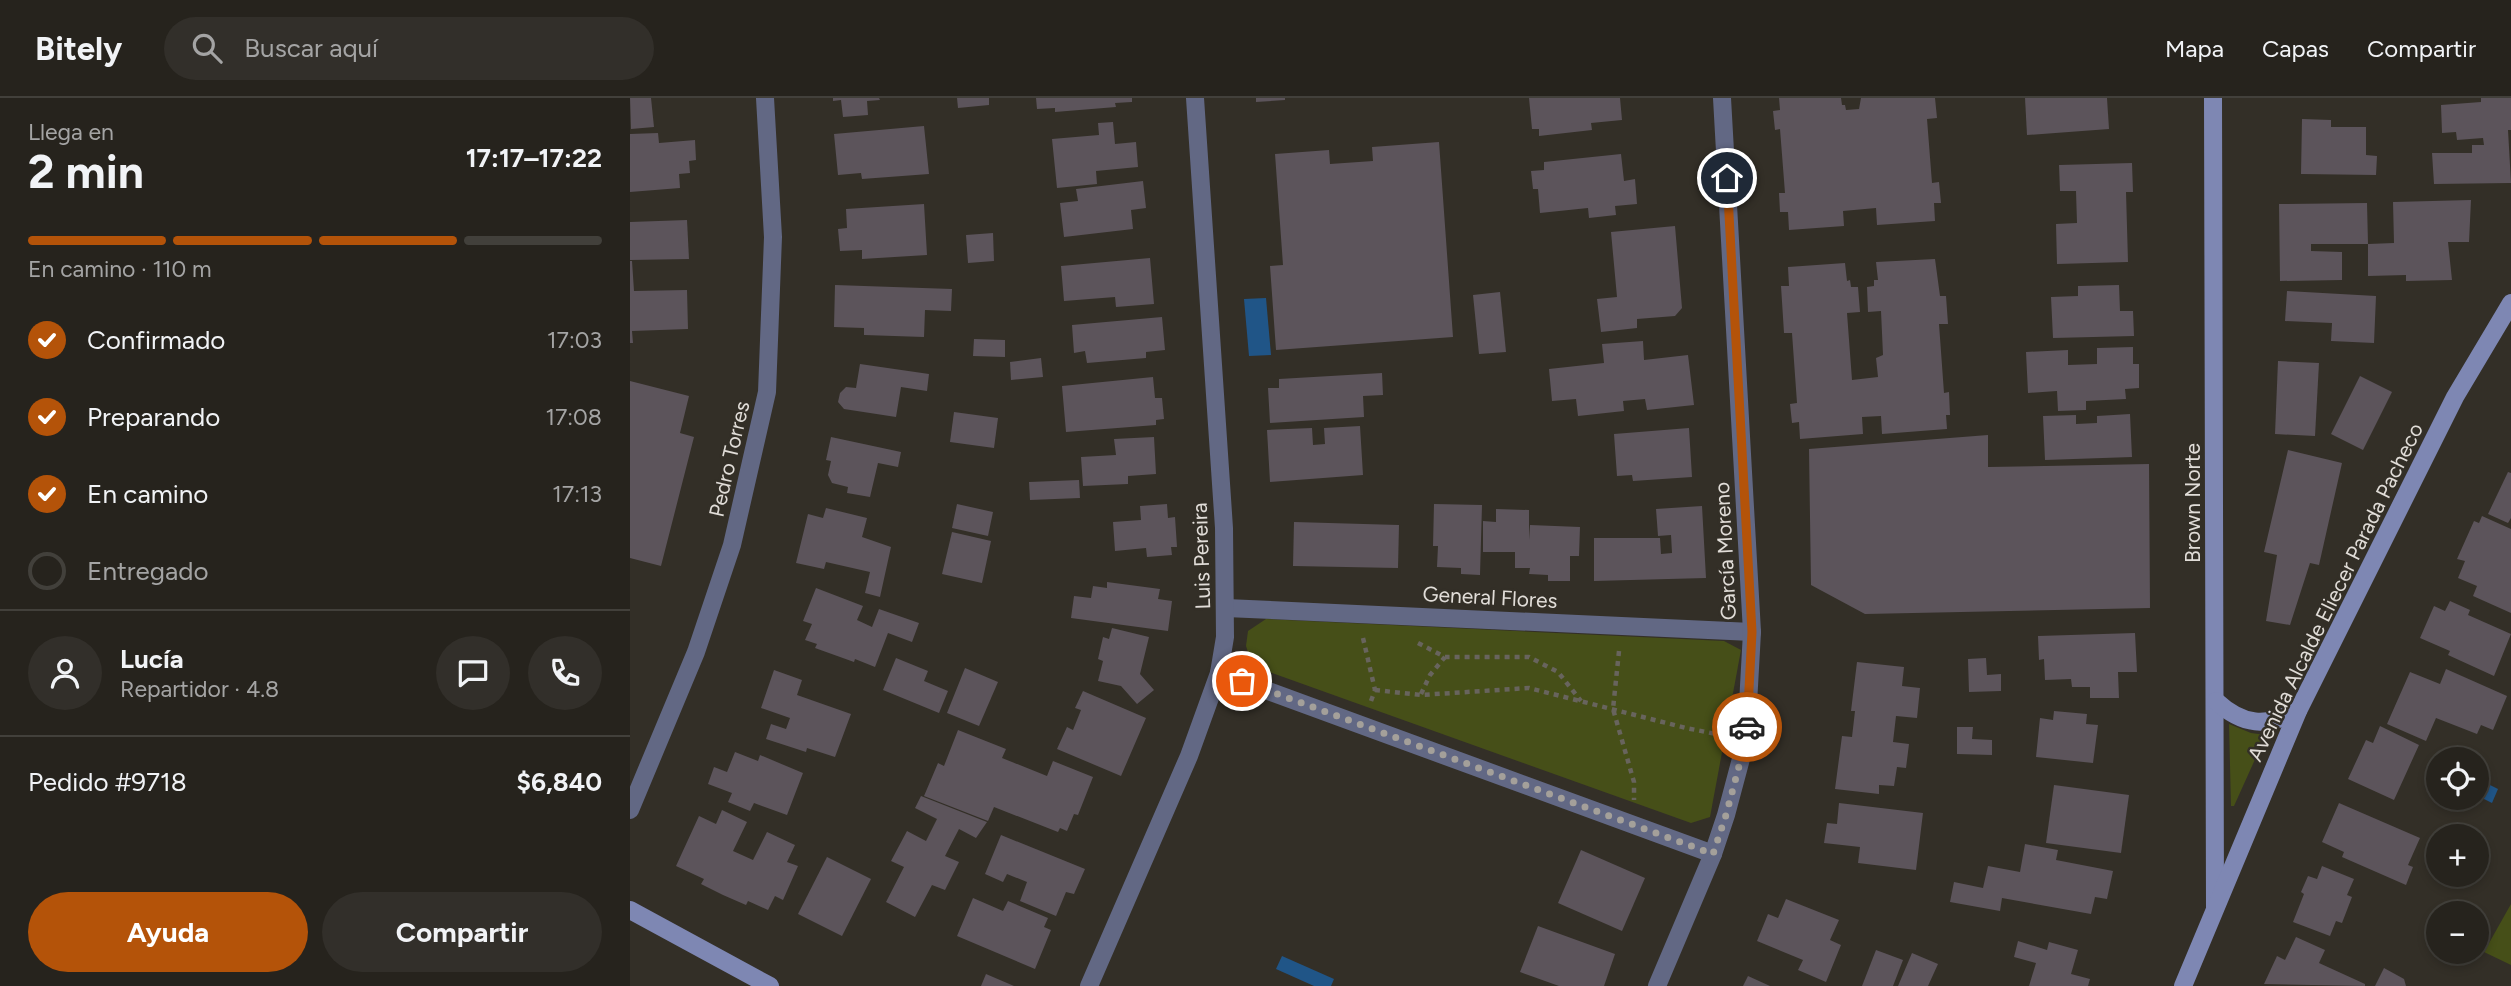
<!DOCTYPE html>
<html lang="es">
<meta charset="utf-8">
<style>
:root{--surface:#26231d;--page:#322f2a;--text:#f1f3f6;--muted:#a4a4a4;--line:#42403b;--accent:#b45309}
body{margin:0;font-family:Figtree,sans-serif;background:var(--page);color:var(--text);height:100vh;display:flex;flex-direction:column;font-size:26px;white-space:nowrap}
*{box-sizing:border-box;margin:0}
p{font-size:23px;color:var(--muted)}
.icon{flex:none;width:38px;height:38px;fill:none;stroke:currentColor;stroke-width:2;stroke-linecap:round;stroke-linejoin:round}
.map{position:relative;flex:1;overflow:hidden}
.details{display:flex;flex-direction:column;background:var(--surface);width:630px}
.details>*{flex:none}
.buttons{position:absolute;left:1796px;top:649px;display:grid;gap:14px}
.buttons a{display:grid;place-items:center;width:63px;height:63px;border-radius:50%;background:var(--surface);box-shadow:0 4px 10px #0003,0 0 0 2px var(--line);font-size:35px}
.pin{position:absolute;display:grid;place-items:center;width:60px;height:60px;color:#fff;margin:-30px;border:4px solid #fff;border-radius:50%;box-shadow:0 2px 7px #0007}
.courier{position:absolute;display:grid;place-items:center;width:70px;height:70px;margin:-35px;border:5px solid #b45309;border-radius:50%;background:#fff;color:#222;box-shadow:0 2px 9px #0007}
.headline em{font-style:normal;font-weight:700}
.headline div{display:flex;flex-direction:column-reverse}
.headline{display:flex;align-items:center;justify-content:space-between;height:119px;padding:0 28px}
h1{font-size:46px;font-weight:700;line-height:52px}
.bar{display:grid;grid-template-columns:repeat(4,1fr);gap:10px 7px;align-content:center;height:84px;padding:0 28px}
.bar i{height:9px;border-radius:5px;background:var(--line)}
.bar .current{background:var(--accent)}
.bar p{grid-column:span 4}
.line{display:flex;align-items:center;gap:18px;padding:0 28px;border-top:2px solid var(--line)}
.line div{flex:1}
.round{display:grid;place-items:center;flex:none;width:74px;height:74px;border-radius:37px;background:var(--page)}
ol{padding:0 28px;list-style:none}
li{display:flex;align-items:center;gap:21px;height:77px}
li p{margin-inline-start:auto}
li .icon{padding:7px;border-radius:50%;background:var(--accent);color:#fff;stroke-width:4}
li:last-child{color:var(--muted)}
li i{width:38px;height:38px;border:4px solid var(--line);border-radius:50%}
.action{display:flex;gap:14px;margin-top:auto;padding:14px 28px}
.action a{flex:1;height:80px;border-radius:42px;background:var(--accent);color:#fff;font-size:28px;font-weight:700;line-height:80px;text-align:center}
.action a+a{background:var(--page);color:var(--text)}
header{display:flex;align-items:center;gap:42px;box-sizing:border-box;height:98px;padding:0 35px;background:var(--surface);border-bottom:2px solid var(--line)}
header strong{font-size:33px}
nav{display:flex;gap:38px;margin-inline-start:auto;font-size:24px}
.search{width:490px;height:63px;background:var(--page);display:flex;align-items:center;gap:18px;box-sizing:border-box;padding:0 24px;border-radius:38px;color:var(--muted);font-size:26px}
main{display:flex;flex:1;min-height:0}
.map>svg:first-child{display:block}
.green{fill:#464f18}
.water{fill:#205587}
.building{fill:#5c545b}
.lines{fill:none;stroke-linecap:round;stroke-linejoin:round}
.path{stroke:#68645d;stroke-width:4.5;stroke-dasharray:5 5;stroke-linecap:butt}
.street{stroke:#626884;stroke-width:18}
.secondary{stroke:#7e87b3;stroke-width:18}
.done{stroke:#a4a09a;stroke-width:7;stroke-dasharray:0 12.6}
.route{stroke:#b45309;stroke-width:9}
.labels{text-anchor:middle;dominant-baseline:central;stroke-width:5;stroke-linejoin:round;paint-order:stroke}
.street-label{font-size:21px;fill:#e1ddd8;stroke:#332f27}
</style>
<header>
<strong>Bitely</strong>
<div class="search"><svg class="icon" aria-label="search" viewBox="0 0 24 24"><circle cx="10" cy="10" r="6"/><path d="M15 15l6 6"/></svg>Buscar aquí</div>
<nav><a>Mapa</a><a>Capas</a><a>Compartir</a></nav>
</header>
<main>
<section class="details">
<div class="headline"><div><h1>2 min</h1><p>Llega en</p></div><em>17:17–17:22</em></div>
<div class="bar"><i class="current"></i><i class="current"></i><i class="current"></i><i></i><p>En camino · 110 m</p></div>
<ol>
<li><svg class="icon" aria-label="check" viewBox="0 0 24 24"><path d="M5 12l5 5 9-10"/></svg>Confirmado<p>17:03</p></li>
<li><svg class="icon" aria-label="check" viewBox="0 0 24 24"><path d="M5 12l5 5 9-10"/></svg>Preparando<p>17:08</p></li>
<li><svg class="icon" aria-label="check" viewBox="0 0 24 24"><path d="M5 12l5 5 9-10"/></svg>En camino<p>17:13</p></li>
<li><i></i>Entregado</li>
</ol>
<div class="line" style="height:126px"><a class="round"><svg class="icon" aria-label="person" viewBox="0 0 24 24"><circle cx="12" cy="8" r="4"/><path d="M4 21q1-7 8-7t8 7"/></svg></a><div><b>Lucía</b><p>Repartidor · 4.8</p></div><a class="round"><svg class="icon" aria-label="chat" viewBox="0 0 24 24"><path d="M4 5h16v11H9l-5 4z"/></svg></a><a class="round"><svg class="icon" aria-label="phone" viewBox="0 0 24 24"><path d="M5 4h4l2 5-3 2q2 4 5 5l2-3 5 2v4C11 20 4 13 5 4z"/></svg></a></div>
<div class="line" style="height:91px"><div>Pedido #9718</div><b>$6,840</b></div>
<div class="action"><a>Ayuda</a><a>Compartir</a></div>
</section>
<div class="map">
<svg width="1881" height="888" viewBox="0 0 1881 888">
<rect width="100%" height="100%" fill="#332f27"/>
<g class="green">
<path d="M636,521L1094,543L1111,552L1080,719L1061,725L639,574L622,566L616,548L618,533Z"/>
<path d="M1599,626L1621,635L1636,637L1604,708H1601Z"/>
<path d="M1881,806V867L1854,854Z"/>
</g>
<g class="water">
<path d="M636,200L641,257L619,258L614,201Z"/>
<path d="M1846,680L1868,691L1862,705L1846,697Z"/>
<path d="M652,858L704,881L701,888H684L646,871Z"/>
</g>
<g class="building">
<path d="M0,0H21L24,29L1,31Z"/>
<path d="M203,0H249L250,2L237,3L238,17L213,19L211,2L203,3Z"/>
<path d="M327,0H359V7L328,10Z"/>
<path d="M406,0H502V4L485,5L486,9L425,14V10L407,11Z"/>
<path d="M626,0H655V2L626,4Z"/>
<path d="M899,0H990L992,22L961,25L962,32L909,38V31H902Z"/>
<path d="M1149,0H1211L1212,7H1215L1216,12L1229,11L1231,0H1305L1307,20L1297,21L1302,85L1309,84L1311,105H1304L1305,123L1247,127L1246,110L1213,113L1214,128L1159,132L1158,114H1150L1149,95H1155L1150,31L1145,32L1143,13L1150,12Z"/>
<path d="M1395,0H1477L1479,31L1397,37Z"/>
<path d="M1851,0H1881V32H1878L1881,85L1804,86L1802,55H1842V47H1854L1853,40L1827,42L1826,34L1812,35L1811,7L1851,4Z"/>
<path d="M1672,21L1701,22V29H1736V57L1747,58L1746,77L1671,76Z"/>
<path d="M483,24L485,46L506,44L508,69L466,73L467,86L427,90L422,41L469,37L468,25Z"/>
<path d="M294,28L299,76L232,81L231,75L208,77L204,36Z"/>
<path d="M28,35L29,45L65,42L66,62L59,63L60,75L49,76L50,90L0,94V36Z"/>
<path d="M809,44L823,239L646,252L640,168L653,167L645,56L699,52L700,66L743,63L742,49Z"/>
<path d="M991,56L994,83L1005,81L1007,106L985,108L986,117L959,120L958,110L910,115L908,91H903L901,73L914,72V64Z"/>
<path d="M1502,65L1503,94H1496L1498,164L1427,166L1426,126L1447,125L1446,93H1430L1429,67Z"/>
<path d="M513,83L516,110L501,112L503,131L434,139L430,105L448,103L446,91Z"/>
<path d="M1841,102L1839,144H1818L1822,182L1776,183V177L1738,178V146L1764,145L1763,104Z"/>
<path d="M1737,105L1738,146H1681V153L1712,154V182L1650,183L1649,106Z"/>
<path d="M294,106L297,157L232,161V152L210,153L208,131L217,130L216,111Z"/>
<path d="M57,122L59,161L0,162V124Z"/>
<path d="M1045,128L1052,210L1045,218L1007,221V230L971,234L967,201L987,199L981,134Z"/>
<path d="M363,135L364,163L338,165L336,137Z"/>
<path d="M520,160L524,206L486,209L485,199L434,203L431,168Z"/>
<path d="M1305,161L1310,198H1316L1318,226H1309L1314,295L1319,294L1320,317H1316L1317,331L1252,336L1251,318L1232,319L1233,336L1170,341L1169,324L1162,325L1160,306L1167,305L1162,235H1154L1151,188H1159L1158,169L1215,165L1217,183L1220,182L1221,189H1228L1230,214L1217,215L1222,282L1248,279L1246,260L1253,257L1251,213L1238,214L1237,189L1244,188V182H1248L1246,164Z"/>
<path d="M0,163H2L4,193L57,192L58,231L2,233L3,245H0Z"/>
<path d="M205,187L322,191L321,213L295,212L294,239L234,237V230L204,229Z"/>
<path d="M1489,187L1490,213H1503L1504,238L1423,240L1421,199L1448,198V188Z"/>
<path d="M1657,193L1746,198L1744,245L1701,243L1702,225L1655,223Z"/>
<path d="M870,194L876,254L849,256L843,197Z"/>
<path d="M532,219L535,252L516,254V260L457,265L455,253L444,255L442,227Z"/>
<path d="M344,241L375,242V259L343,258Z"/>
<path d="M1013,243L1014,262L1058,257L1064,307L1017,312L1015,301L993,303L994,313L948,318L946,301L922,303L919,271L974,265L972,246Z"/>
<path d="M1503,249V266H1509V290L1495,291L1496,301L1456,303V312L1428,313L1427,293L1398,295L1396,254L1438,252V267L1467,266V250Z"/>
<path d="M411,260L413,279L381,282L380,264Z"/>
<path d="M1648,263L1689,265L1685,338L1645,336Z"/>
<path d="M230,266L299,276L297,293L271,289L266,319L214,311L208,304L210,295L216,289L226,290Z"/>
<path d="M752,275L753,297L733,298L734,319L640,325L638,290H649V281Z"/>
<path d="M1730,278L1762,294L1733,352L1701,336Z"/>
<path d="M523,279L525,300H532L534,321L526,322V327L436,334L432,288Z"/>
<path d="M0,283L59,298L50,335L64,339L31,468L0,460Z"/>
<path d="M324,314L368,320L364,350L320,344Z"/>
<path d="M1500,316L1502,359L1415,362L1413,318L1446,317V326L1467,325V318Z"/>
<path d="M730,328L733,377L640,384L637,332L682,330L683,347L695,346L694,330Z"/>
<path d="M1059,330L1062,379L1003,383L1002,377L987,378L984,336Z"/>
<path d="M1358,337V369L1519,366L1520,510L1235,516L1181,487L1179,351Z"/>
<path d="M201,339L271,354L268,369L248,365L240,399L217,395L218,389L202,385L198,377L201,363L196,362Z"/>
<path d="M524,339L526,376L498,378V386L453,388L451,359L486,357L484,341Z"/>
<path d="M1658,352L1712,365L1689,467L1680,465L1660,527L1636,523L1647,457L1634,454Z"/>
<path d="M1878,374L1881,375V420L1878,425L1858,416Z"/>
<path d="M449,382L450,400L400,402L399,384Z"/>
<path d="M327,406L363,414L358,438L322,430Z"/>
<path d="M537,406L538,420L545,419L547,449H541L542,457L517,459L516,450L485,453L483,424L511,422L510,408Z"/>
<path d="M804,406L852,407L850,477L831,476V470L807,469L808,448H803Z"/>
<path d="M1072,408L1076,480L964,483V440H1030L1031,456L1042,455L1041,437L1028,438L1026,411Z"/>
<path d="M196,410L237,420L232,439L261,449L250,499L235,495L240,474L196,464L194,471L166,465L178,416L193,420Z"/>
<path d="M866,411L899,412V442L900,427L950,429L949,458H940V483H918V477L899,476L900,470H885V454H853V423L866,424Z"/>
<path d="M1852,418L1881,431V515L1843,498L1847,488L1828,480L1835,463L1827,461L1844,423L1849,425Z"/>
<path d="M664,424L769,427L768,470L663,468Z"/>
<path d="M322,434L361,443L352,485L312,476Z"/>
<path d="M477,484L530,491L528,501L542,503L538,533L441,520L444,498L461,500L463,488L477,490Z"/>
<path d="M186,490L233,508L227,522L242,529L249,511L289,525L282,544L258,535L245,569L225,561L224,564L185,550L187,546L175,542L182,526L173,523Z"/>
<path d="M1820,503L1840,512L1838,517L1881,536L1864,578L1818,557L1820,553L1790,540L1804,508L1815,513Z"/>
<path d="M482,530L519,539L510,576L524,592L507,606L491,588L468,583L473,563L468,561L473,539L479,541Z"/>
<path d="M1505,535L1507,574H1488L1489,600H1460V589H1442L1441,581L1415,582L1414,561L1409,562L1408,538Z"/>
<path d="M266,560L298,573L294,583L318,593L309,615L253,592Z"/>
<path d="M1356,560L1357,577L1371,576V593L1339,594L1338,561Z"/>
<path d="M1227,564L1274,569L1272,588L1290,590L1287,620L1266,618L1263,644L1279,646L1276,670L1267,669L1264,688L1249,687V696L1205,691L1212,638L1222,639L1225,613H1221Z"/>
<path d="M335,570L368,584L349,628L317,615Z"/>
<path d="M1816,571L1877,598L1863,632L1851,627L1847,636L1806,620L1796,643L1757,626L1780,574L1810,586Z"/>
<path d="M144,572L172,582L167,597L221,616L205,659L177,650L176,654L136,641L141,626L156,631L160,620L131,610Z"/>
<path d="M453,593L516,620L491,678L427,651L437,629L443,632L451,612L445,610Z"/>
<path d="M1424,613L1457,616L1456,626L1468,627L1463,665L1406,659L1410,620L1423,622Z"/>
<path d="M1750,628L1789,647L1764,702L1718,681L1736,642L1743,645Z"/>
<path d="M1327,629H1343L1342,641L1362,642V657L1327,656Z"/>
<path d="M328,632L376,651L372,660L417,678L423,663L463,679L448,717L444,716L437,733L430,730L428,734L364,709L358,723L294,698L308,665L314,668Z"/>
<path d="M105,654L128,663L130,657L173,675L157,717L124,705L120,713L98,704L102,695L78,686L84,669L97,674Z"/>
<path d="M1424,687L1499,697L1491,755L1416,745Z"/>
<path d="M291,698L357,724L346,740L329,731L315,758L329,764L315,792L302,787L285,819L256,804L274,769L261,763L277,733L296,743L307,721L285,710Z"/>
<path d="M1209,705L1293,715L1286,772L1228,765L1230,749L1194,745L1197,725L1207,726Z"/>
<path d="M1709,705L1790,740L1778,767L1783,769L1776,787L1712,759L1714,754L1692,744Z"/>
<path d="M92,712L117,724L103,753L123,762L137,734L165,747L157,764L168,768L153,802L145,798L138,812L118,803L116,807L93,797L71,786L74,781L46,768L69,718L86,726Z"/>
<path d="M371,737L455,771L444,796L436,794L426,818L390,803L397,784L377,776L373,784L355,776Z"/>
<path d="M1395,746L1428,752L1426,762L1483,773L1477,801L1465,799L1461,816L1372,800L1370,813L1320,804L1324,784L1353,790L1358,768L1390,774Z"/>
<path d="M951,752L1015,780L992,833L928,805Z"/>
<path d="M197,759L241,781L212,838L168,816Z"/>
<path d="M1692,768L1724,781L1717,797L1722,799L1712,825L1706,823L1700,838L1663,824L1674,796L1671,794L1678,778L1687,781Z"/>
<path d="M343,800L373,813L378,803L418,820L414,829L421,832L405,871L327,838Z"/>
<path d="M1156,801L1209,822L1200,842L1211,847L1196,884L1168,872L1173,862L1127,843L1138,816L1148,820Z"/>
<path d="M908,828L985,856L974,888H929L890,874Z"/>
<path d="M1666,839L1695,852L1689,865L1735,886V888L1634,886L1647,858L1655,862Z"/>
<path d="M1388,843L1417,852L1419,844L1448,852L1441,876L1460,881L1458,888H1399L1406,865L1384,859Z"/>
<path d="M1246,852L1273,862L1263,888H1232Z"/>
<path d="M1282,855L1308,866L1298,888H1268Z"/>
<path d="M1754,870L1774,881L1776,888H1745Z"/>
<path d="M356,876L384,888H351Z"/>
<path d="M1118,878L1140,888H1113Z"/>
</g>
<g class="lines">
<g class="path">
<path d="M733,540L745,592L741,603"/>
<path d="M788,545L815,559H899L928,574L951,603"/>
<path d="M989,553L983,611L1004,684V702"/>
<path d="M745,592L791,597L899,590L1056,630L1091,637"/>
<path d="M791,596L800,577L815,559"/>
</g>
<g class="street">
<path d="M596,510L1122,534"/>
<path d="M589,575L1083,756"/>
<path d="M0,712L66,554L102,447L137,294L143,139L135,0"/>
<path d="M459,888L559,658L589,575L595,539L594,430L565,0"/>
<path d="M1027,888L1083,756L1096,717L1116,642L1122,534L1092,0"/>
</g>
<g class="secondary">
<path d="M1583,0L1585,810"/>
<path d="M1586,603C1613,628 1636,629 1668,613"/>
<path d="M0,812L140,888"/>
<path d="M1553,888L1668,613L1825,299L1881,205"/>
</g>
</g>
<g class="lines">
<path class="done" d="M612,583L1083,756L1096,717L1116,642L1117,629"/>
<path class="route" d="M1097,80L1122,534L1117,629"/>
</g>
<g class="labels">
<g class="street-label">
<text transform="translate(99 361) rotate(-77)">Pedro Torres</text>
<text transform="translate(1562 405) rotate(-90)">Brown Norte</text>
<text transform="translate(1095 453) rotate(-93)">García Moreno</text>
<text transform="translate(571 458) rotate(-92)">Luis Pereira</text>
<text transform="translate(1705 494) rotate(-64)">Avenida Alcalde Eliecer Parada Pacheco</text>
<text transform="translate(860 499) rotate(3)">General Flores</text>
</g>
</g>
</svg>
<div class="buttons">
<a><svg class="icon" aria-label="locate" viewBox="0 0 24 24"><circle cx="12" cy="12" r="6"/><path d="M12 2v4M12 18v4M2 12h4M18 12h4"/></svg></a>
<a>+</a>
<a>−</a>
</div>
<div class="pin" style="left:612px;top:583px;background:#ea580c"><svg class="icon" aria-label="bag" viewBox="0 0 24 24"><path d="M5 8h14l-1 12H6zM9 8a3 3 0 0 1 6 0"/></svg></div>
<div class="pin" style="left:1097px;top:80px;background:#1f2937"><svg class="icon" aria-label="home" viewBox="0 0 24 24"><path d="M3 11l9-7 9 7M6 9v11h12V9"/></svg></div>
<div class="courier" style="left:1117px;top:629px"><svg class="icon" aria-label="car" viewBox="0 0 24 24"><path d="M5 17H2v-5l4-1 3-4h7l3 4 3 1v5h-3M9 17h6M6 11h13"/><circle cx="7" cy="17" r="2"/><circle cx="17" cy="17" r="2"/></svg></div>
</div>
</main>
